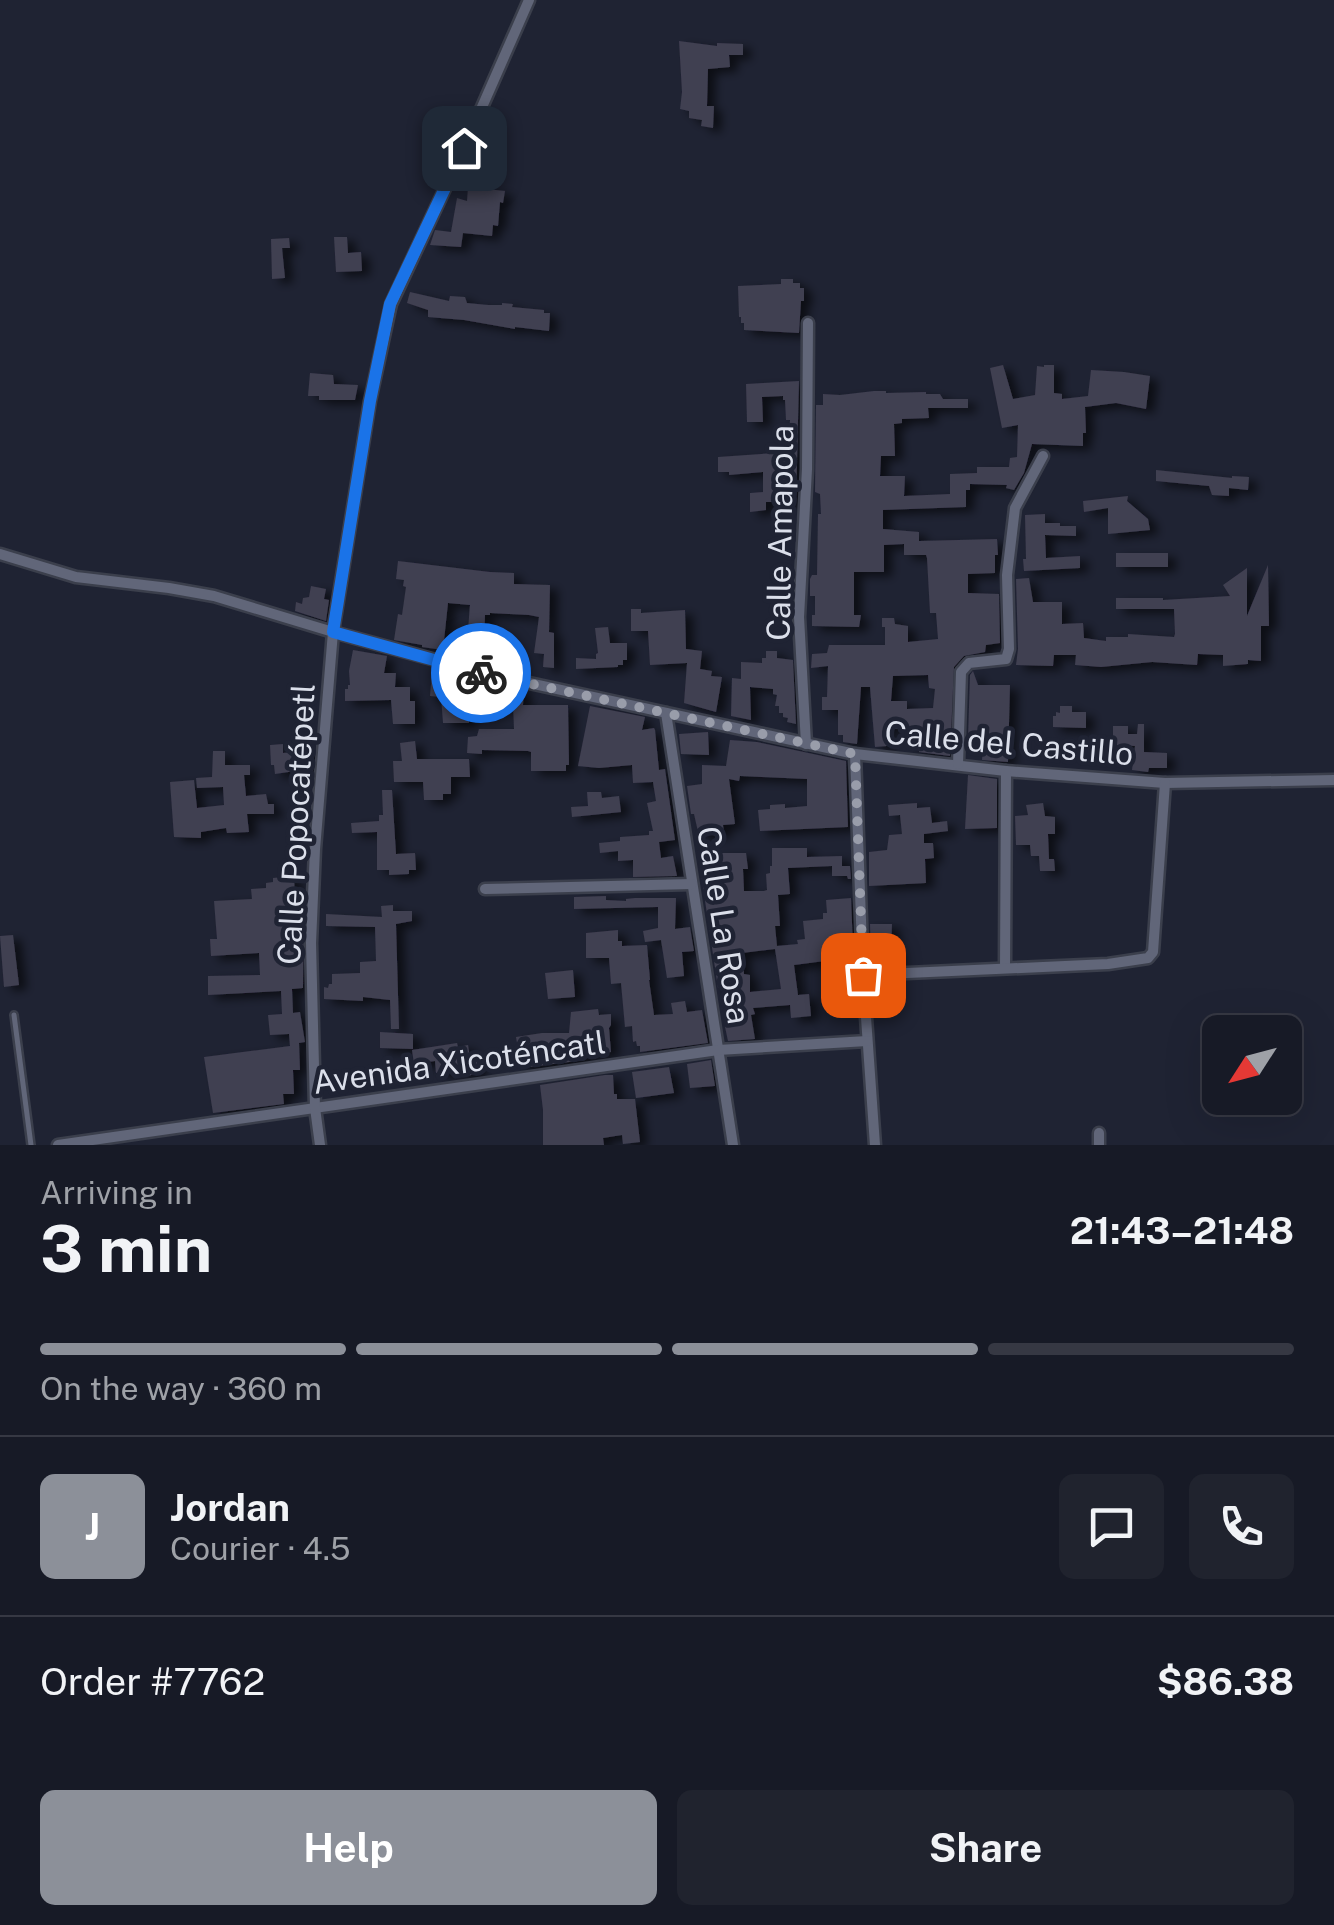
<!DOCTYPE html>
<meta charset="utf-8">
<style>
:root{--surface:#171a26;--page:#20232e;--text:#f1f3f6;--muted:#9ea1a7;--line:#363843;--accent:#8c9099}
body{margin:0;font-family:"Public Sans",sans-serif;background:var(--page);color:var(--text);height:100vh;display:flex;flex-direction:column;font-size:38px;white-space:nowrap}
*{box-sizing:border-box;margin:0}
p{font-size:32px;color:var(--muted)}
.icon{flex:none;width:55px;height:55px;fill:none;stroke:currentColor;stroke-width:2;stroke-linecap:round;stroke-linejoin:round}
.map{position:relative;height:1145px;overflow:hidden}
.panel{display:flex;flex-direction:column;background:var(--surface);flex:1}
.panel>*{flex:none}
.needle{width:65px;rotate:234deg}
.buttons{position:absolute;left:1202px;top:1015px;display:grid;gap:20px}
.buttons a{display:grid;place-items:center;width:100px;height:100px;border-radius:15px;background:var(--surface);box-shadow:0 10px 40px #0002,0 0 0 2px var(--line);font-size:50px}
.pin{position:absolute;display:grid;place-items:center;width:85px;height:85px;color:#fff;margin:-42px;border-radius:20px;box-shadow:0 5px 15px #0006}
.courier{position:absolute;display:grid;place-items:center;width:100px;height:100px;margin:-50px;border:8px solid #1a73e8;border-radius:50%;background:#fff;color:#222;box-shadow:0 2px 12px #0007}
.headline em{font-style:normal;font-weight:700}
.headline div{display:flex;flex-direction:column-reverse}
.headline{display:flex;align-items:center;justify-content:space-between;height:170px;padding:0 40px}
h1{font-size:65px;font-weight:700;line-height:75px}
.bar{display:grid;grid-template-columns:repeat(4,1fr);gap:15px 10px;align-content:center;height:120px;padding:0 40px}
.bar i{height:12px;border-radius:8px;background:var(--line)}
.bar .active{background:var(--accent)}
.bar p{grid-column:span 4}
.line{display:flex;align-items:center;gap:25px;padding:0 40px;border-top:2px solid var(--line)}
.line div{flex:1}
.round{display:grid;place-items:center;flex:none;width:105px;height:105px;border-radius:15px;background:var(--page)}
.action{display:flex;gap:20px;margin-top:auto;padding:20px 40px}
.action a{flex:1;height:115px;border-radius:15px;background:var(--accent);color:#fff;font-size:40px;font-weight:700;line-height:115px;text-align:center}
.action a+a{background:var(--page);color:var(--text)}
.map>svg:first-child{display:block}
.building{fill:#403f51;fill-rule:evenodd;filter:url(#shadow)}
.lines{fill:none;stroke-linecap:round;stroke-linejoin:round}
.service-casing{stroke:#3b3f4c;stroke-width:10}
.minor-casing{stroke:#3b3f4c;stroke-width:15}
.service{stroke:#616679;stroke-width:5}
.minor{stroke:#616679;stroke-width:10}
.done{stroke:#999daa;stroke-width:10;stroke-dasharray:0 18}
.route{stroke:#1a73e8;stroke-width:12}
.labels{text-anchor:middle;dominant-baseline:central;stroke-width:9;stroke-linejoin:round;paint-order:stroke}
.street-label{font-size:32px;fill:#dbdfea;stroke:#1f2333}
</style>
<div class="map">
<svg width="1334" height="1145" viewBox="0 0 1334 1145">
<defs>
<filter id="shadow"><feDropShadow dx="8" dy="4.5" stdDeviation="5" flood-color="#0009"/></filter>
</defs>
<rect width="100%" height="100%" fill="#1f2333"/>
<g class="building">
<path d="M679,41L717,46V43L743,44V55H729L730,67L708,69L707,106H714L713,128L701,126L702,120L689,118V111L680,109L682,92Z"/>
<path d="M468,187L505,191L503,203L500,202L498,226L493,225L492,236L463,233L461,247L430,245L435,230L451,232L457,198L467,201Z"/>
<path d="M334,237H347L348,253L361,252L362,271L336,272Z"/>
<path d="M289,238L290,248H282L285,278L272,279L271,239Z"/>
<path d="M781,279H793V283H800V288H804V301H801L799,333L744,330V323H741V317H739L738,286L781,284Z"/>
<path d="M410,292L449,301L450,296L465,297L467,303L488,305H502V303L513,304L512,307L544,310V313H550L549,331L515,327V329L464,320L428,317V310L407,303Z"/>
<path d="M1003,365L1013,399L1035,395L1037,366L1044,367V365H1054V393L1062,394V399L1088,396L1091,370L1124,372L1150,376L1146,409L1116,403L1085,407L1086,433H1083V446L1032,444L1024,473L1014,490L1006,488L1007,485L970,484V490H966V507L883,510V529L919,532V541L997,539L998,555H995V573L968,574V593L999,594L1000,643L986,645L985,652L964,656L954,667L950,756L919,752V746H909L911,732L908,733V729L886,728L887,746L875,747L870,687H861L857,744L843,742V735H838V710H822V697H827L828,666L811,668L812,654L827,653L829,645H885V627H882V618H894L895,624L908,626V642L938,639L936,613H930L927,558L926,555H904V544L884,545V572H854V615H861L859,627L812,626V615H815V596H810V579L812,575H817L818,514H821L820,494L815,492L816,405H823V394L840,395L874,391H886V393L926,392V394H940L943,399H968V408H928L929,418L902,419V423L894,424L895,456H881L880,476H905L904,496L950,494V474L977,473V467H1009L1010,458L1017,457L1018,425L1002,428L990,368ZM928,675L929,688L935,689L933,708L907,709V701H891L893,676Z"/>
<path d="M310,373L333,375L334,384L358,385L355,400H319V396H308Z"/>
<path d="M799,381L796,502H766V510L750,512V493L763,492V472L729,475V472H718V457L788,452L790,420H786L785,400H783V396L762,397L763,422H747L746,384Z"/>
<path d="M1156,470L1232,478V476L1249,477L1248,490L1229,488V496L1212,495L1209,486L1156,481Z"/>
<path d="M1128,496L1127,501L1148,519L1150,530L1108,534V508L1084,512L1083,501Z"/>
<path d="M1045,514V523H1060V526H1076V536L1045,535L1046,558L1080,556V568L1024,571L1023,559H1026L1025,515Z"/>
<rect x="1116" y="553" width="52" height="14"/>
<path d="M398,561L490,572L514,573V584L550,585L549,632L554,633V668L543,667L544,654L534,653L539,617L529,615L490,613V615H485L484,645L490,646L488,657L466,654L470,605L448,603L443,650L422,647V645L394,640L398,614L402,615L406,587L403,586L404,580L396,579Z"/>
<path d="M1268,565L1269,626H1261V661L1248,660V664L1223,666V655L1198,654L1197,665L1152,662L1101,667L1075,665L1076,655H1054L1053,666L1016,665L1018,649L1016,579L1029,578L1033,602H1062V624L1083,623L1084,638L1106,641V637H1128V634L1174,637L1175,634L1174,609H1116V598H1163V600L1230,596L1223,585L1247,568V616Z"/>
<path d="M311,586L326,589L324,599L329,600L326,621L295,611L296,602L302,604L303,598L309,597Z"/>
<path d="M631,609H641V613L685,610L686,649L702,651L700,669L712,671L711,676L722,677L716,712L684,703L687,663L650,665L648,631H631Z"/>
<path d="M608,627L610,643H627V660H623V665H618V667L576,669V658L596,659V654L598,653L595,628Z"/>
<path d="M353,650L387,656L384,673H396L395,687H410V701H415V724H393L391,700L345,701V689H348V685H350L349,671Z"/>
<path d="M766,651H777V658L793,660L796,724L787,722L788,718L783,717V713H779V706H775L777,695L773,694V689L750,687L751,720L731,716L732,678L741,679V662L762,663V658H766Z"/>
<path d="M973,671L978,685H1010L1008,762L982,760L984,738H968L970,675Z"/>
<path d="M432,672L445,673L444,676L457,675L461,676L462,679L476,680L477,711H468L469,723H443L441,697L430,696Z"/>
<path d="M491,684L502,686L501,690L524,691L523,705H568L569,765H566V771H531V752L528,751L482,750V754L467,753L468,737L477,736L479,729H514L513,705L486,704Z"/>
<path d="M590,706L645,717L642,730L654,728L655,730L659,770L665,769L675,840L659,842L661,858L673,856L677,876L633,877V860L618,861V851L600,853L599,843L620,841V837L649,835V831H653L647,803L656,801L653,782L633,783L632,765L599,768L578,766Z"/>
<path d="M1060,706H1072V712H1086V728L1053,727V716H1056V712L1060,713Z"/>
<path d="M1138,724H1144V752L1167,753V768H1149L1148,772L1132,770L1135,746L1113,745V726H1128V734H1137Z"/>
<path d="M708,732L709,755L681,754L679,734Z"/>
<path d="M730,740L757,742L846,761L848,827L760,831L758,810L770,809V805L785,804V808L807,806V779L740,776L739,781L729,779L735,824L723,825L724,833L699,836L694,814H691L687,786L702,784V765L726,766Z"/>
<path d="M415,741L417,759H469L470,777H451V794H443V800H424L423,782H394L393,761H402L400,743Z"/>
<path d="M283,744V753L314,750L313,773L295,774V771L275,774L274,765H271L270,745Z"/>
<path d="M213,751H225V765H250V775H244L246,796L266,794L268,804H274V814H247L249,832L227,833L226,828L201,832V838L174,837L170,782L194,780L197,808L224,805L223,787L197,788L196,778L212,777Z"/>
<path d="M968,775L997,779V828L965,829Z"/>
<path d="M382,790H392L396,854L415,853L416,870H409V874L389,875V870H377V832L352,833L351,823L379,821V815H383Z"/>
<path d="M587,792H601L602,798L619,796L621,812L572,817L571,807L588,806Z"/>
<path d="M917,803V808L930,807L932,823L947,821L948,831L924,834V843H933L934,858L925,859L926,883L869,886V852L887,850L889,835L902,834L900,815L889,816L888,805Z"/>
<path d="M1043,803L1045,816L1055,817V834H1048L1049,859H1054L1055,871H1040L1039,856H1031L1030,845H1016L1015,816L1028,815L1026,805Z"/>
<path d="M772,848H807V857L842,856V866H850L851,879H848L847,876H832V866L788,868L790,894L778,895L780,926H775L777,946L798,944L797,940L805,939L803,921L823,919V913H827L826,900L851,898L854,970H845V978L826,979L825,961L794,965L798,995L809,994L811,1016L791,1018L790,1005L753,1008L755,1014L751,1015L755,1039L728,1041L724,1022H729L726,986L718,988L700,867L718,866L717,853H746L748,869H743L744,891H764L767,890L766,874L770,873V866H772ZM775,949L781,989L750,992V975L744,974L742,953Z"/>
<path d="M294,876L295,899H304L303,988L292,989L293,1013L300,1012L305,1042L299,1043L300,1070H293L294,1094H283L284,1104L213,1113L204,1057L290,1046L289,1034L270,1035L268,1015L282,1014L281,991L208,995V976L260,975L259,953L211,956L210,939H217L214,901L252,899L251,889L266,888V883L273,882V878Z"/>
<path d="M606,896V900L626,901V899L635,898H676L675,929L690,927L694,951L682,952L684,976L667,978L661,940L645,942L643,931L658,928V907L574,909V897Z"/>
<path d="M393,905V911H412V921L396,924L399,1029H391L390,1000L363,997V1001L324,999V987L328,988L329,984H332V974L360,973V962L376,961L375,927L326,926V914L382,917L381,906Z"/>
<path d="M870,924H892L891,951H895L896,965L871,966Z"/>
<path d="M618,930V941H622V946L647,945L650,980H649L654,1015L673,1014L671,1003L685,1001L687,1012L702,1010L708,1043L640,1052V1046H637L636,1041L633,1042L632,1026L625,1027L621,983L611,984L609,958H586V933Z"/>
<path d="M13,935L19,985L4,987L0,936Z"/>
<path d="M573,970L575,997L548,999L545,973Z"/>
<path d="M598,1009L599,1015L611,1014V1025L609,1028L611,1052L585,1056V1060L521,1068L516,1037L542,1033H569L571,1012Z"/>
<path d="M380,1032L413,1034V1049L380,1048Z"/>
<path d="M457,1043L458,1047L468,1045L470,1058L476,1057L479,1074L464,1076V1071L436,1073L435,1061L414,1064L412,1050Z"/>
<path d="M711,1060L715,1086L690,1088L687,1064Z"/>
<path d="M669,1067L674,1093L636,1098L632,1072Z"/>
<path d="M605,1075H613L614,1094H617V1099H635L640,1142L623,1144L622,1135L603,1138L604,1145H543V1110L540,1085Z"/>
</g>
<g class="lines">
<g class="service-casing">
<path id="service" d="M14,1015L31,1145"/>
</g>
<g class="minor-casing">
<g id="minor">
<path d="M0,554L76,577L169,588L214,596L333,632L483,673L855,754L1006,771L1165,783L1334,780"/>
<path d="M666,713L733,1145"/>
<path d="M806,744L799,617L807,469L808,323"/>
<path d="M855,754L863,975L875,1145"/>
<path d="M958,764L961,672L969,663L1006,659L1009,649L1007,575L1015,508L1043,456"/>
<path d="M485,889L692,884"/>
<path d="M1005,968L1006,771"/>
<path d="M863,975L1108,964L1148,958L1153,952L1165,783"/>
<path d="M1099,1133V1145"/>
<path d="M58,1145L718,1050L867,1041"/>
<path d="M320,1145L315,1108L311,943L315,849L333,632L370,401L391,304L464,148L529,0"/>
</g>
</g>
<use href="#service" class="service"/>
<use href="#minor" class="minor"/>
</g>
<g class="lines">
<path class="done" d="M481,673L855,754L863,975"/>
<path class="route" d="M464,148L390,304L370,401L333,632L481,673"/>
</g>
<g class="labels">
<g class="street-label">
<text transform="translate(780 533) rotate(-89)">Calle Amapola</text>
<text transform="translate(1009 743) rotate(5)">Calle del Castillo</text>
<text transform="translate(296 824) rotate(-87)">Calle Popocatépetl</text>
<text transform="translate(724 925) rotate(81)">Calle La Rosa</text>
<text transform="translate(459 1062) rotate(-8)">Avenida Xicoténcatl</text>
</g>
</g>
</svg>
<div class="buttons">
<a><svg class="needle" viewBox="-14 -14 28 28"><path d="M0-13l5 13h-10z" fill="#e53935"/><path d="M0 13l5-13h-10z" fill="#9ea1a7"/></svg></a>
</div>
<div class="pin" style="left:863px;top:975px;background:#ea580c"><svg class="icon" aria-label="bag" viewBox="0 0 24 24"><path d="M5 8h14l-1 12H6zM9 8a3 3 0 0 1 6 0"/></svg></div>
<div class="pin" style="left:464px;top:148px;background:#1f2937"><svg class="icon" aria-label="home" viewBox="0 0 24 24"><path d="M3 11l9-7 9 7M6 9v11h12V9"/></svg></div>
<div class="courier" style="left:481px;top:673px"><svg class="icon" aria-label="bike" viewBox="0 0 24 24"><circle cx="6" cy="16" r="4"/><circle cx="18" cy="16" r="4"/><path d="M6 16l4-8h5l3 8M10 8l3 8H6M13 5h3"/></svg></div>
</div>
<section class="panel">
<div class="headline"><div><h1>3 min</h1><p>Arriving in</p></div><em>21:43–21:48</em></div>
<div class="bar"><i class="active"></i><i class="active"></i><i class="active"></i><i></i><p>On the way · 360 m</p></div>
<div class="line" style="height:180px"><b class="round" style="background:var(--accent);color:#fff">J</b><div><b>Jordan</b><p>Courier · 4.5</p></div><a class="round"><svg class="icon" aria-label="chat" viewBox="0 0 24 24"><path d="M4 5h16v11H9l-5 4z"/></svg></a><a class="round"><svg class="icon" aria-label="phone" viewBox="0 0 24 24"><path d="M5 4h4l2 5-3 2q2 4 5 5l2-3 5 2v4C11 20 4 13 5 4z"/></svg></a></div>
<div class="line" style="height:130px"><div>Order #7762</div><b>$86.38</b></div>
<div class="action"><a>Help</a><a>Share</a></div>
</section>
